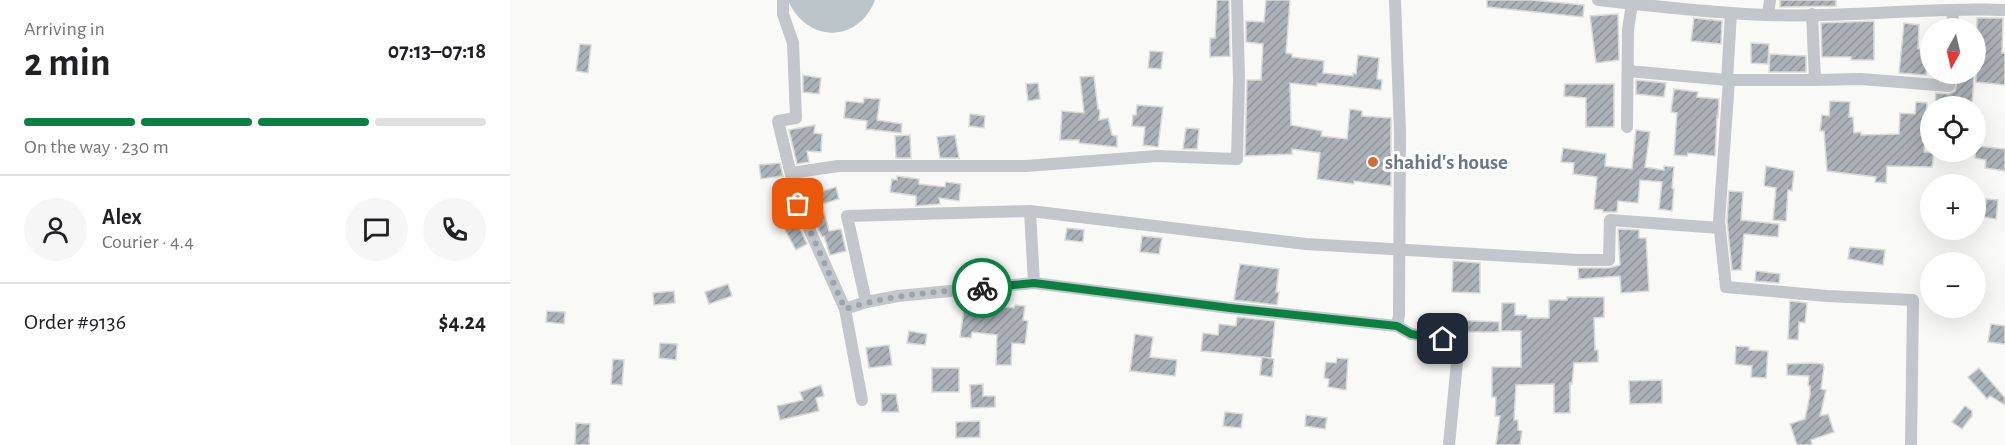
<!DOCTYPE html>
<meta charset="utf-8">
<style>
:root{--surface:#fff;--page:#f6f6f6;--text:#202124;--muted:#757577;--line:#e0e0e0;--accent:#0b8043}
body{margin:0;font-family:"Alegreya Sans",sans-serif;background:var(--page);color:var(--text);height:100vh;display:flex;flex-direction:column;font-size:22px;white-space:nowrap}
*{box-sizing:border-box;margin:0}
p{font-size:20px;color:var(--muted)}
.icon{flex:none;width:33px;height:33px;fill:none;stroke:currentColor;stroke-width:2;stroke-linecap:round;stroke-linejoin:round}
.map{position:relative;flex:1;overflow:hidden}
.details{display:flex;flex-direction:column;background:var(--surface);width:510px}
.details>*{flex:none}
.needle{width:39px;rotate:188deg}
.fabs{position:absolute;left:1410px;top:18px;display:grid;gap:12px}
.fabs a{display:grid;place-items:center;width:66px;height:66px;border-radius:50%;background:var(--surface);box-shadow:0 6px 24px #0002;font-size:30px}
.pin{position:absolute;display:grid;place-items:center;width:51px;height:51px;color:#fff;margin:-26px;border-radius:12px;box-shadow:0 3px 9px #0006}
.courier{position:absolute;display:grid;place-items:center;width:60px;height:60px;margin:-30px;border:4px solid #0b8043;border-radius:50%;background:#fff;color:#222;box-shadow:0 2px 8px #0007}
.overview em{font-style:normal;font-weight:700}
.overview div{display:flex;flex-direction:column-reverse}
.overview{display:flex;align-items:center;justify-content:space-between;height:102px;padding:0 24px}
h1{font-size:39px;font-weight:700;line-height:45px}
.bar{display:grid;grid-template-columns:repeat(4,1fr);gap:9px 6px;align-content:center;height:72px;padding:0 24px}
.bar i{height:8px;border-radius:4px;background:var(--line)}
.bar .selected{background:var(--accent)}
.bar p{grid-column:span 4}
.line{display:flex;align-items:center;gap:15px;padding:0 24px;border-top:2px solid var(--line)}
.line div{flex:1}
.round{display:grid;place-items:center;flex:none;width:63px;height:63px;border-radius:32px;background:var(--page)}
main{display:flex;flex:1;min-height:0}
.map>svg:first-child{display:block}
.water{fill:#bcc5ca}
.building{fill:url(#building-hatch);stroke:#dadbd9;stroke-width:1.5}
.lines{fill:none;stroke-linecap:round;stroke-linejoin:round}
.minor{stroke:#c3c6ca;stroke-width:12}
.done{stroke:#9da4ad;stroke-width:6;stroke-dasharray:0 10.8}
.route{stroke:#0b8043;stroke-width:8}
.poi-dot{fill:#d46b3b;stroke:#fff;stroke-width:2}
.labels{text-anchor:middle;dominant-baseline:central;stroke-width:6;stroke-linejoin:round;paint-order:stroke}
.poi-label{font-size:21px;font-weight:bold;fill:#6b7785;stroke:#fff;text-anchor:start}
</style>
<main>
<section class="details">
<div class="overview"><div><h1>2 min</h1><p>Arriving in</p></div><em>07:13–07:18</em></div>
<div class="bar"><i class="selected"></i><i class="selected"></i><i class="selected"></i><i></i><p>On the way · 230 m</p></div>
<div class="line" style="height:108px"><a class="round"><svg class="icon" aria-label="person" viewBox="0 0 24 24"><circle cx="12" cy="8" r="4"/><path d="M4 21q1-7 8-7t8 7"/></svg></a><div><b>Alex</b><p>Courier · 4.4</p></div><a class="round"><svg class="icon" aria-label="chat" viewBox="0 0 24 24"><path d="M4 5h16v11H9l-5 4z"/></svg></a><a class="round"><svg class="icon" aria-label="phone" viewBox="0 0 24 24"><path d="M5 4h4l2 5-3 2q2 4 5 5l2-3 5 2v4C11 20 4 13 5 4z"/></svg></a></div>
<div class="line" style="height:78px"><div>Order #9136</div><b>$4.24</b></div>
</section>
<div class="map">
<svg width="1495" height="445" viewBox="0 0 1495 445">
<defs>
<pattern id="building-hatch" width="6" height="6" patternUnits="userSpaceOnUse" patternTransform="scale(1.5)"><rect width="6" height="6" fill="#abb1b7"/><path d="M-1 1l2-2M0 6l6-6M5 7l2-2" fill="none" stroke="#8f959a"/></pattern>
</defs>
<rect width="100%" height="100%" fill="#f9f9f7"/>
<path class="water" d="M278,0H365C348,44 296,43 278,0Z"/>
<g class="building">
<path d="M707,0H719L720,56L700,57V38H705Z"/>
<path d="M756,0H780L776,53L782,54V57L814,61L813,73L843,76V73L846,74L848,55L869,58L867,79L872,80L871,90L807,83V86L780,83L781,125L812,131L811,136L837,139L840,109L852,111V116L881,118V186L844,181V184L807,179L810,153L782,149V154L735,156L737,80H751L753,44L736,42V21L754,22Z"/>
<path d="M977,0H1021L1074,5L1073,17L977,7Z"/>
<path d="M1270,0H1326V6L1270,7Z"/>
<path d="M1108,14L1109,60L1086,63L1080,16Z"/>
<path d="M1184,18L1212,21L1211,44L1181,41Z"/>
<path d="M1467,18H1493L1492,53H1495V85L1466,82Z"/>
<path d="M1364,21V60H1341V57H1312L1311,23Z"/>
<path d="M1394,23L1409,25L1408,49H1418L1416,75L1389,73Z"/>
<path d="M1241,43L1259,44L1258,64L1241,63Z"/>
<path d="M70,44L81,45L78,73L66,71Z"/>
<path d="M640,51L653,52L651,69L638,68Z"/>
<path d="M1260,54L1296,56V72H1259Z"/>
<path d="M1448,74H1464L1462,106H1425L1426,93L1439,94L1445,91Z"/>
<path d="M293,75L311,78L309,94L293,92Z"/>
<path d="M584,76L588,109L590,110L589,120L598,118L602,135L607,136V147L569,143V140H550L552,111L574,113L570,77Z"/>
<path d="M1126,80L1156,83L1154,97L1126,94Z"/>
<path d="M528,83L530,99L518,101L516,84Z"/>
<path d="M1055,84H1104V127H1076V98L1054,96Z"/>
<path d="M1164,89L1188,92L1187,97L1209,99L1208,117L1207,116L1205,156L1178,153L1177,156L1164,155L1167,113L1161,112Z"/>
<path d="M354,98L370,99L367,120L392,124L391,133L356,129L357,121L334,118L336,101L353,103Z"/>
<path d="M1320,101L1340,102L1339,117H1343L1344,133L1351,132V135L1389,134L1390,113L1405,114L1406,102L1417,103L1414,152H1424L1422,167L1377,166L1376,183L1365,182L1366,177L1317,171L1314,131H1310L1312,115L1319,116Z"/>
<path d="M627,105L653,107L648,147L633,145L635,127L622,126L623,115H626Z"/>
<path d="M460,114L475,116L474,128L459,126Z"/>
<path d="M305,125L304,133L312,134L311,152L297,151L299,162L287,164L279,130Z"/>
<path d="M676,128L689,129L687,149H673Z"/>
<path d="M1126,130L1140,132L1135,167L1154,170V166L1164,167L1162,188L1164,189L1162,211L1149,209L1152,182L1130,180L1128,203L1108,201L1107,212H1093V210L1084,209L1087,177L1063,174L1064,163L1051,162L1053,148L1096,154L1095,166L1122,169Z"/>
<path d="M400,135L401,158H386L385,136Z"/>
<path d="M445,135L449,158H430L427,137Z"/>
<path d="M1466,146L1495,149V171L1475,168L1476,160L1465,158Z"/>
<path d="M270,163L273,176L251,179L249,165Z"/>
<path d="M1256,166L1284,171L1282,191L1278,190L1276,221L1263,220L1266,188L1254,186Z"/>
<path d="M387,176L409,179V184L435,187L436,182L451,184L449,201L429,198L430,204L406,206V196L380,192L382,179L387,180Z"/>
<path d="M303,178L306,193L326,187L329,199L312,204L319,231L331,229L336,251L320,255L314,236L312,237L296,201L291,180Z"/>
<path d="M1219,191L1233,192L1231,220L1269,224L1268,237L1234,234L1231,270H1222L1217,221Z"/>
<path d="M1476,199L1488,200L1486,219L1474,217Z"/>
<path d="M287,222L297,244L286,250L274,228Z"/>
<path d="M557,228L574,230L573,242L555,240Z"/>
<path d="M1108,229L1129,230V238H1136L1139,291L1111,293L1110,276L1069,279L1068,268H1099L1110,265Z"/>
<path d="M632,236L652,238L649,254L630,252Z"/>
<path d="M1340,247L1375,250L1373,265L1338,259Z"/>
<path d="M943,261L970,263V293L942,292Z"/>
<path d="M730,264L769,269L766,292H769L767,305L724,300Z"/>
<path d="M1246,271L1270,274L1269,283L1245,281Z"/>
<path d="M218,284L222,296L199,304L195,292Z"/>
<path d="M164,291L165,303L144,305L143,293Z"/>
<path d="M1057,297H1094V317L1084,318L1085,350H1088V362L1064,363L1062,384L1060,383V413H1044V384L1006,385L1004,420H1008V430L1012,431L1010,445H986L990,416H985L986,397H982V367H1011V331H991L992,303H1005V315H1017V318H1039V300H1057Z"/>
<path d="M1280,301L1297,303L1295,323L1289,322L1288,340L1278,339Z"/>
<path d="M455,303L504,308L505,305L515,306L513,320L518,321L515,344L502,343L501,365H486L487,335L462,332L461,338L450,337Z"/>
<path d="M37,311L55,312L54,324L36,322Z"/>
<path d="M727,317L765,321L761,358L691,351L693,333L708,335L709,324L726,326Z"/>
<path d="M943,320L989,322V332H943Z"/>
<path d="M1481,324L1495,326V344L1478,342Z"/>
<path d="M399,331L417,334L415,345L397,343Z"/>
<path d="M625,334L643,337L640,357L667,360L665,376L620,371Z"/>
<path d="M150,343L167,344L166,360L149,358Z"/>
<path d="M379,345L382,365L359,368L356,348Z"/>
<path d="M1226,346L1239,347V350L1258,351L1256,378L1241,377L1242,366L1225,364Z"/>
<path d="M752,357L764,359L762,377L750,375Z"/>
<path d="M827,358L838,359L836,390L818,387L819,379L814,378L816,362L826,363Z"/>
<path d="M103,359L114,360L112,385L101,384Z"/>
<path d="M1301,363L1313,364L1314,367L1311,389L1316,390L1310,416L1318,414L1324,432L1301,440L1302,445H1287L1280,424L1295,419L1300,395V386H1298L1299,376L1277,375V364Z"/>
<rect x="422" y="368" width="27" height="24"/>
<path d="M1469,368L1495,398V405L1480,396L1477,399L1458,377Z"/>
<path d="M1152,380V403L1120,404L1119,381Z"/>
<path d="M473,384V396H485V407L461,408L460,385Z"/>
<path d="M311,385L314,396L306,398L309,411L270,420L267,406L293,400L290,392Z"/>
<path d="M371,394H386L389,412H372Z"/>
<path d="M1455,406L1462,411V416L1452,429L1442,422Z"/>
<path d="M715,412L733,414L731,428L713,426Z"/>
<path d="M796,415L817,418L815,429L795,426Z"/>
<path d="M470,421V437L446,438V422Z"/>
<path d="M66,423L80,424L79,445H65Z"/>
</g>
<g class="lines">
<g class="minor">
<path d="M273,0V14L283,43L286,118L268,121L288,204L335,309"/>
<path d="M885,0L890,132L889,315L887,326L901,334L949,341L939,445"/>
<path d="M1088,0C1144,6 1200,13 1257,15C1336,18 1416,7 1495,10"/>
<path d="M1221,13L1217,80H1305"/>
<path d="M1302,14L1305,80L1351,79L1439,86L1440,74"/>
<path d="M1258,15L1260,0"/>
<path d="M1442,28L1443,10"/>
<path d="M1118,71L1217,80"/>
<path d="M1219,80L1209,221L1216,287L1317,296L1403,300L1401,445"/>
<path d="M1117,127L1118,30L1122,3"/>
<path d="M281,173L328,166H516L647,156L727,159L729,80L727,0"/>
<path d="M524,283L720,308L887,326"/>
<path d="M356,302L388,296L524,283L520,211"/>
<path d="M352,400L335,309L356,302L337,216L520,211L796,244L1068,260H1099L1100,220L1210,228"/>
</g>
</g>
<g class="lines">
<path class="done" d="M288,204L335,309C379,295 426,292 472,288"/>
<path class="route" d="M472,288L524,283L720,308L887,326L901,334L933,339"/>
</g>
<circle class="poi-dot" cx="863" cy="162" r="6"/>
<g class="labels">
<g class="poi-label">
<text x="875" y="162">shahid's house</text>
</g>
</g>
</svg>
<div class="fabs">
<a><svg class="needle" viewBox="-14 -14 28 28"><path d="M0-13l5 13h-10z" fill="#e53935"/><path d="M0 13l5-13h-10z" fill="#757577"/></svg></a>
<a><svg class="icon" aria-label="locate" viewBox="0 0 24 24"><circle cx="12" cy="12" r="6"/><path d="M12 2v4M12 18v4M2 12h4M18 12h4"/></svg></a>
<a>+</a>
<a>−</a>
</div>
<div class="pin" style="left:288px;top:204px;background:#ea580c"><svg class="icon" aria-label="bag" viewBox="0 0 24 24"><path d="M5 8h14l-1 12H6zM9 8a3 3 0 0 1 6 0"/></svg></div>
<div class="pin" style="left:933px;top:339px;background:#1f2937"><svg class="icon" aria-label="home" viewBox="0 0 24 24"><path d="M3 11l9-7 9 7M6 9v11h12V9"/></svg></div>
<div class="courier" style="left:472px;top:288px"><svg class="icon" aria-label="bike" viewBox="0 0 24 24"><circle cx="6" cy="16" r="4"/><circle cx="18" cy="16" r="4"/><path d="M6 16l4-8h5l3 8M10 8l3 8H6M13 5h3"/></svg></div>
</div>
</main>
